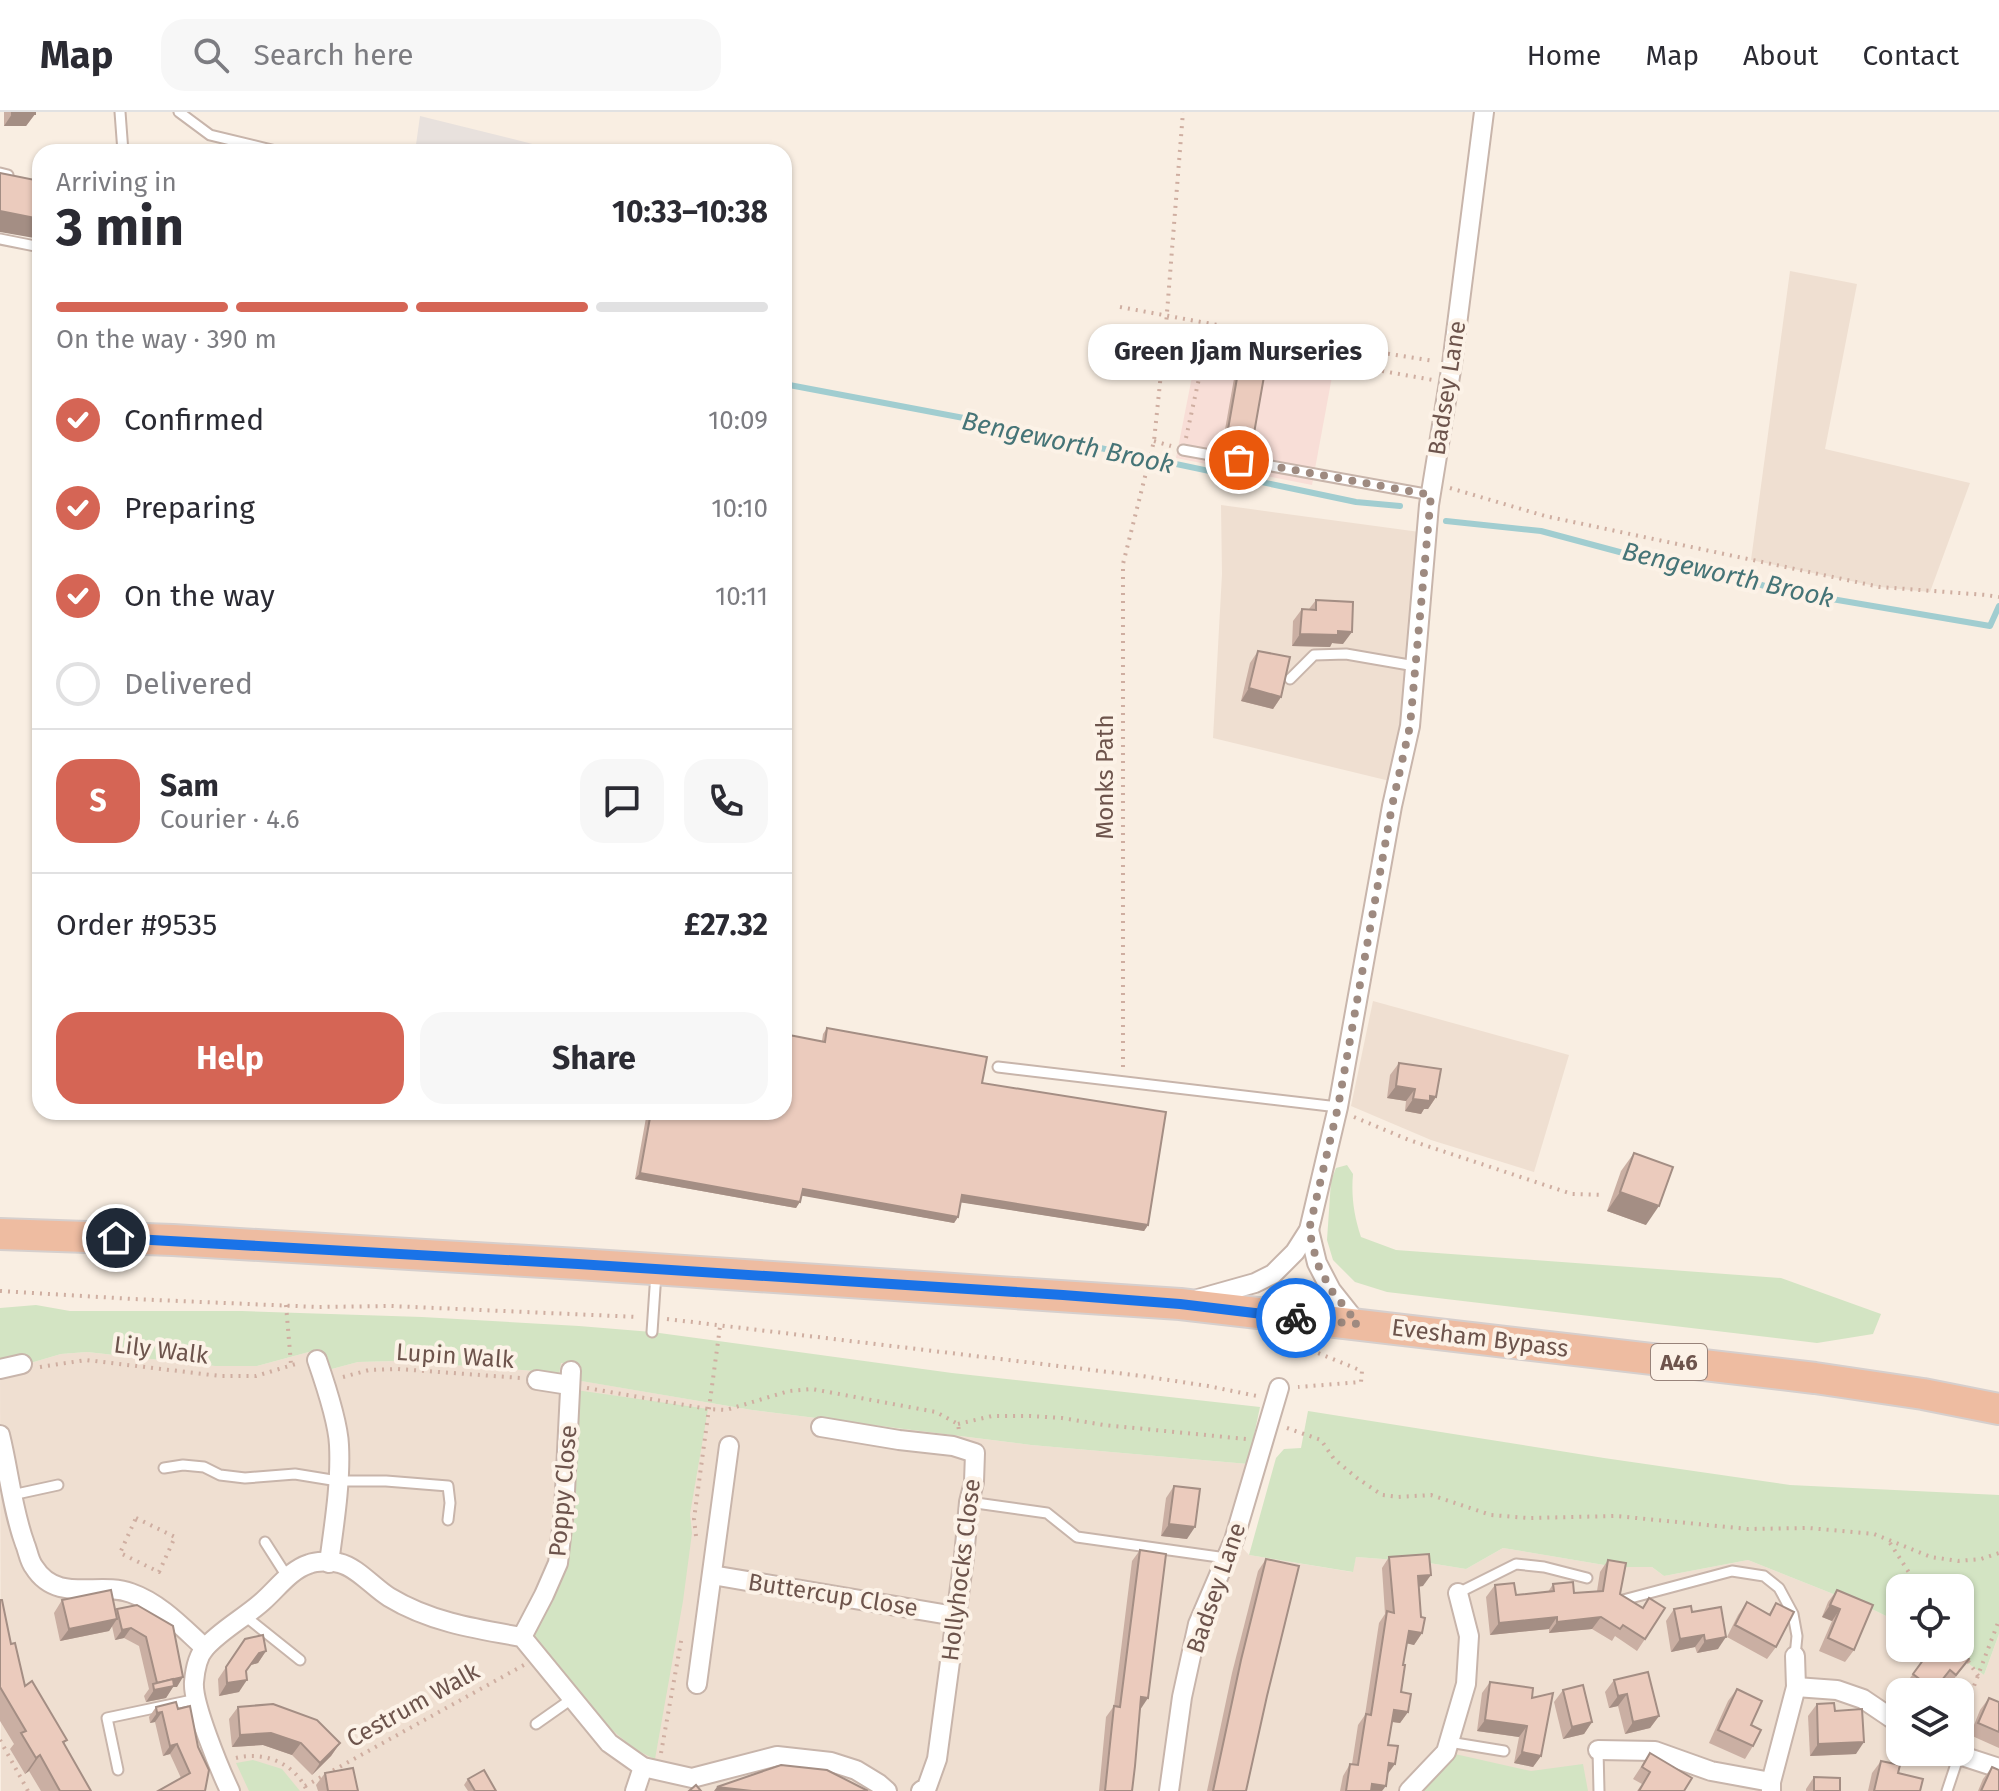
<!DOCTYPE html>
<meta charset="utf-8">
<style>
:root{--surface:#fff;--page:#f7f7f7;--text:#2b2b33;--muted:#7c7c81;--line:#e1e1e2;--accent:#d56555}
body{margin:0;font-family:"Fira Sans",sans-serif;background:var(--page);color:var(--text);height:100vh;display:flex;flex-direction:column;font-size:30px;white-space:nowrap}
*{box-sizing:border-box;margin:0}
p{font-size:26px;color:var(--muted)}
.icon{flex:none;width:44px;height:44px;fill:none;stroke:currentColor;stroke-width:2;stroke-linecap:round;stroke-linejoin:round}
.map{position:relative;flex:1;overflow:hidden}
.details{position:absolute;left:32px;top:32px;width:760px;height:976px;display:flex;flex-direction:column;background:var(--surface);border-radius:24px;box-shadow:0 2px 6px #0004}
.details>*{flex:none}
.fabs{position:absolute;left:1886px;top:1462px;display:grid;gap:16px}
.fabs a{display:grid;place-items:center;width:88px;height:88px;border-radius:16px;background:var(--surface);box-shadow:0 2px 6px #0004;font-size:40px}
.pin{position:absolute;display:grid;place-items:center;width:68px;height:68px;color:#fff;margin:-34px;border:4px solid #fff;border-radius:50%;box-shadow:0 2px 8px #0007}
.courier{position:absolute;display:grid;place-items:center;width:80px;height:80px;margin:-40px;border:6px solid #1a73e8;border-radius:50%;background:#fff;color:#222;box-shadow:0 2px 10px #0007}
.bubble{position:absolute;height:56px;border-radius:24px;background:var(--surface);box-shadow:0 2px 6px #0004;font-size:26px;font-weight:700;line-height:56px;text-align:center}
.head em{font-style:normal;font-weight:700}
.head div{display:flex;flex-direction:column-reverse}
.head{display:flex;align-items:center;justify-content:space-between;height:136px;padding:0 24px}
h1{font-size:52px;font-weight:700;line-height:60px}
.bar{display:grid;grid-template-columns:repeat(4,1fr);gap:12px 8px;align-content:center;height:96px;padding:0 24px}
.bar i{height:10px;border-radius:6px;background:var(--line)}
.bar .active{background:var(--accent)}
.bar p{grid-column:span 4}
.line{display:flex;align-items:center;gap:20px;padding:0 24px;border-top:2px solid var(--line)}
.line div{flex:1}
.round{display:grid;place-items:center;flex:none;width:84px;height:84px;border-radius:24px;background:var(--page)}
ol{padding:0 24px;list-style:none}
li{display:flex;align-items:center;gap:24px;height:88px}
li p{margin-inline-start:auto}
li .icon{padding:8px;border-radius:50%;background:var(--accent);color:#fff;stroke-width:4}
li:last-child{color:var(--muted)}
li i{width:44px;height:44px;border:4px solid var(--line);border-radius:50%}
.primary-button{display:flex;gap:16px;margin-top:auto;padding:16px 24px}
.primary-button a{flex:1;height:92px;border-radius:24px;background:var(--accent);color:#fff;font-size:32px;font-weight:700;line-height:92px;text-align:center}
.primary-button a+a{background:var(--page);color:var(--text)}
header{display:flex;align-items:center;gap:48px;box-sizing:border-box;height:112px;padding:0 40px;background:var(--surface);border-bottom:2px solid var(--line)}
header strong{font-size:38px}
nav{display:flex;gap:44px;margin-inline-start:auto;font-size:28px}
.search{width:560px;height:72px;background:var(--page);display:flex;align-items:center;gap:20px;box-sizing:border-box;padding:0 28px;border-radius:24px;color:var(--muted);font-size:30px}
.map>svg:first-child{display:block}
.residential{fill:#efdfd1;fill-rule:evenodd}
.commercial{fill:#f8ded7}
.industrial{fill:#e8e1dd}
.green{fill:#d3e4c3}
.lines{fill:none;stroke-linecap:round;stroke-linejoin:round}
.stream{stroke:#a1cdd0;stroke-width:6}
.service-casing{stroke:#c8b5ab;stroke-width:13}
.minor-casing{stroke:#c8b5ab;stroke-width:22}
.trunk-casing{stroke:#d6cfcd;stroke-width:34}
.path{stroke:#cfaea1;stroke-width:4;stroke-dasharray:2 6;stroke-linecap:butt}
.service{stroke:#fff;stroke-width:9}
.minor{stroke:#fff;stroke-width:18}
.trunk{stroke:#eebca1;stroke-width:30}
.wall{fill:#caafa3}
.shaded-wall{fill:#a48e84}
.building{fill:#ebcbbd;stroke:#a48e84;stroke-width:2}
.done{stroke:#9e8a80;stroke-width:8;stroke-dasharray:0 14.4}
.route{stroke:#1a73e8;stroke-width:10}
.labels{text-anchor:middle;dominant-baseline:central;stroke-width:8;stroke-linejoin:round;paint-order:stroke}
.shield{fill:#fcf2e7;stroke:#98837a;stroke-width:2}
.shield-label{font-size:22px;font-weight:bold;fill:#6d544c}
.street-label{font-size:24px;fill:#6d544c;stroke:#fcf2e7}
.water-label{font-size:26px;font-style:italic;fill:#457477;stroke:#fcf2e7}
</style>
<header>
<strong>Map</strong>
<div class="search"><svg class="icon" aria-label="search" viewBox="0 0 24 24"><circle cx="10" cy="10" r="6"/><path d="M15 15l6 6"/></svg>Search here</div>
<nav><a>Home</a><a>Map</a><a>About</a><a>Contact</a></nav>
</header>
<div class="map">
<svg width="1999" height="1679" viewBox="0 0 1999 1679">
<rect width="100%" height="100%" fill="#f9eee2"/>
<g class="residential">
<path d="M1790,159L1857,172L1825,337L1970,371L1930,480L1880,475L1751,448Z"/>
<path d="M1221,393L1427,421L1398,671L1213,626L1222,462Z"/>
<path d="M1373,889L1569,943L1534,1060L1431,1028L1351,994Z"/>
<path d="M320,1237L328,1258L358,1250L397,1249L535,1259L559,1263L560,1251L581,1254L582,1269L752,1298L1031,1333L1248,1352L1231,1423L1249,1443L1352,1460L1356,1445L1423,1450L1466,1457L1503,1436L1616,1455H1652L1664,1464L1748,1448L1876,1499L1900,1511V1536H1947L1984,1563L1999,1522V1679H1L0,1249L27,1252L61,1242L87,1240L215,1254H257ZM1900,1580H1960V1640H1900Z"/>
</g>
<path class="commercial" d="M1201,219L1336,243L1312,373L1176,346Z"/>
<path class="industrial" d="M420,4L517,28L563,40H415Z"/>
<g class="green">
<path d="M1347,1053L1353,1062C1351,1084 1354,1104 1361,1125L1396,1138L1781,1166L1881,1202L1873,1222L1817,1231L1387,1180L1355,1170L1333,1148L1327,1128L1331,1069L1336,1056Z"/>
<path d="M36,1193L70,1199H242L422,1205L579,1214L652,1220L952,1261L1260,1295L1248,1352L1031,1333L752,1298L581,1269V1254L561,1251L559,1263L535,1259L397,1249L358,1250L328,1258L320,1237L257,1254H215L87,1240L61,1242L27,1252L0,1249V1196Z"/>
<path d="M576,1278L708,1297L690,1402L692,1421L683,1489L655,1647C637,1640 622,1627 608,1614L532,1521L549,1489Z"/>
<path d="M1308,1299L1604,1346L1790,1373L1999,1383V1522L1984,1563L1947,1536H1960V1476H1900V1511L1876,1499L1748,1448L1664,1464L1652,1455H1616L1503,1436L1466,1457L1423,1450L1356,1445L1353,1460L1249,1443L1276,1346L1284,1337L1301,1336Z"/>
<path d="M1446,1640L1531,1659L1583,1652L1588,1679H1409Z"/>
<path d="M253,1648L282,1657L300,1679H249L236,1651Z"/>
</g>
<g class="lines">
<g class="stream">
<path d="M784,272L969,307L1067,329L1356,390L1400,394"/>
<path d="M1446,409L1541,419L1627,442L1669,449L1719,461L1779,478L1990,514L1999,494"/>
</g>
<g class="service-casing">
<g id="service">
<path d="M120,0L123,40"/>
<path d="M179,0L210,23L280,40"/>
<path d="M0,61L8,63"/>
<path d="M0,127L40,135"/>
<path d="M1183,338L1431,383"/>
<path d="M1290,567L1314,543L1346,542L1415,554"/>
<path d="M998,955L1338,995"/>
<path d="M652,1220L656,1161"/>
<path d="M164,1356L183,1353L204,1355L220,1363L245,1366L295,1362L338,1369H386L448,1374L450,1391L448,1408"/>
<path d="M12,1383L58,1373"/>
<path d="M969,1390L1047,1401L1077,1425L1226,1446"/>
<path d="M265,1430L288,1466"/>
<path d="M1458,1481L1516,1452L1544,1455L1587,1466"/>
<path d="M1623,1488L1732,1459L1764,1464L1779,1476L1793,1502L1797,1524L1795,1544"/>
<path d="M245,1504L300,1548"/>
<path d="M536,1612L573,1586"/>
<path d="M1449,1630L1504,1639"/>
<path d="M1598,1638L1599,1679"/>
<path d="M118,1658L107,1606L197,1587"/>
<path d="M1947,1679L1959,1643"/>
</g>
</g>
<g class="minor-casing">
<g id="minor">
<path d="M1309,1118L1317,1151L1331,1178L1358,1212"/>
<path d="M1198,1187L1255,1171L1273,1162L1295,1140L1309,1118L1338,995L1392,694L1410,614L1429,393L1452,252L1484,0"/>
<path d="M317,1248C325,1271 338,1309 339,1333C341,1371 334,1413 329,1451"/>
<path d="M0,1257L22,1252"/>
<path d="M537,1268L569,1273"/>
<path d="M821,1315L899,1328L953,1334L975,1341L974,1370L969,1390L964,1445L937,1647L927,1675L921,1679"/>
<path d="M0,1323C9,1359 12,1397 25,1432C28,1439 29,1449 34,1455C57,1492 98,1469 131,1481C160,1491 183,1516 205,1536"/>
<path d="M712,1463L955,1504"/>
<path d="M522,1525L544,1483L558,1451L564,1399L571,1259"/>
<path d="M697,1572L729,1334"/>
<path d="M1796,1575L1837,1578L1863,1587L1900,1612"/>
<path d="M1598,1638L1655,1639L1711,1659L1771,1670"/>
<path d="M1957,1640L1959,1643L1999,1656"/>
<path d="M230,1679C220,1658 192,1591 194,1570C195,1558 197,1545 205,1536C221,1518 244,1506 262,1490C277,1477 290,1458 309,1452C316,1449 331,1449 339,1451C357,1455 374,1476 389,1485C430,1510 476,1517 522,1525L609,1631L643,1655L692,1666L777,1644L831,1650L856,1658L879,1672L887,1679"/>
<path d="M635,1679L643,1655"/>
<path d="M1169,1679L1182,1585L1198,1512L1234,1428L1279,1276"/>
<path d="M1409,1679L1446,1640L1466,1572L1469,1524L1458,1481"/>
<path d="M1771,1679V1670L1796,1575L1795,1544"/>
</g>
</g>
<g class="trunk-casing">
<path id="trunk" d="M0,1122L173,1128L578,1152L1180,1192L1815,1266L1923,1282L1999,1297"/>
</g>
<g class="path">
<path d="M1120,195L1288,226L1434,249"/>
<path d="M1264,238L1433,268"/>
<path d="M1186,326L1205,239L1211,228L1244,234"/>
<path d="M1154,329L1171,334"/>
<path d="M1450,376L1545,404L1880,475L1986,483L1999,485"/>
<path d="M1123,955V452L1154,329L1166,213L1183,0"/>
<path d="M1354,1005L1409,1028L1572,1082L1603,1083"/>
<path d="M0,1179L133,1187L318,1195L391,1194L638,1205"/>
<path d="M286,1193L291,1252"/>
<path d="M667,1207L1142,1264L1208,1274L1257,1284"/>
<path d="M1296,1232L1362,1259L1361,1270L1298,1275"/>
<path d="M40,1255L86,1248L220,1264H256L299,1251"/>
<path d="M343,1265L369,1258L398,1257L521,1266"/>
<path d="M587,1276L708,1297L726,1298L789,1279L812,1277L936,1300L958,1312L959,1319"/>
<path d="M958,1312L992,1304H1031L1062,1306L1104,1313L1246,1327"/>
<path d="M1287,1316L1321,1328L1334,1347L1357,1366L1382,1383L1398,1385L1431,1383L1491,1403L1528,1406L1616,1404L1748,1417L1809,1416L1874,1422L1931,1445L1958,1449L1981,1447L1999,1441"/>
<path d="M136,1406L175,1425L159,1460L120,1441Z"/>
<path d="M696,1424L694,1407L720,1215"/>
<path d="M1890,1431L1919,1476"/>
<path d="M1959,1536L1979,1565"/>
<path d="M1960,1611L1999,1508"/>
<path d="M0,1628L28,1679"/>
<path d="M661,1641L682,1524"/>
<path d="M236,1646C264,1639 295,1651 307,1679"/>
<path d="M305,1674L524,1553"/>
</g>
<use href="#service" class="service"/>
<use href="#minor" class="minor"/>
<use href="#trunk" class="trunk"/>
</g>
<g class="wall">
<path d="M4,0H35V2L26,14H4Z"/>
<path d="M1243,232L1249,333L1223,329L1239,238Z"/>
<path d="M1316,488L1343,532L1332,531L1330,535L1292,534L1293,509L1302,497H1309Z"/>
<path d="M1258,539L1281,585L1273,597L1241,589L1250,551Z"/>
<path d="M827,916L982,971L1148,1113L1144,1119L961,1090L958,1105L954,1111L802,1083L796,1096L635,1067L647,1000H784L822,929L823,922Z"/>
<path d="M1399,951L1436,985L1428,997H1424L1421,1002L1405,999L1406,989L1387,986L1390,963Z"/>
<path d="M1634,1041L1646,1113L1607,1099L1621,1059Z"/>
<path d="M1174,1374L1187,1427L1161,1424L1166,1386Z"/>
<path d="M1140,1438V1596L1132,1679H1099L1106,1605L1114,1594L1132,1449Z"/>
<path d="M1389,1445L1423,1474L1419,1475L1422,1521L1414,1533L1407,1531L1403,1553L1401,1580L1408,1600L1400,1611L1392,1610L1388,1633L1387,1663L1382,1679H1340L1343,1664L1350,1652H1352L1358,1613L1365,1603L1379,1511L1385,1502L1382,1456Z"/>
<path d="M1266,1447L1267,1584L1246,1679H1207L1232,1561L1258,1459Z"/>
<path d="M1608,1448L1620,1482L1645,1527L1637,1539L1615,1524L1612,1529L1592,1517L1549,1521V1517L1490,1523L1486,1485L1495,1473L1516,1483L1548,1480L1553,1472L1574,1481L1597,1479L1600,1460Z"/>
<path d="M1837,1478L1854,1538L1845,1550L1819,1539L1832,1509L1822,1505L1828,1490Z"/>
<path d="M0,1488L11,1532L25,1574L67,1628L64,1631L91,1679H41L29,1659L25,1662L10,1637L14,1632L0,1609Z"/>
<path d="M62,1488L116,1499L117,1497L137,1493L177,1575H173L166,1586L146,1590L144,1584L149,1577L139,1534L124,1526L115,1528L112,1514L109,1519L60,1529L54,1501Z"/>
<path d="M1747,1490L1769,1502L1776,1491V1535L1767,1547L1727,1525L1738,1503Z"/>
<path d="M1674,1497L1692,1500L1718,1537L1697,1541L1695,1535L1671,1540L1666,1509Z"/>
<path d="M245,1527L266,1539L258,1551L251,1553L246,1559L239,1580L219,1584L218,1567Z"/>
<path d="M1969,1547L1948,1575L1941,1570L1934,1580H1912L1904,1574L1913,1562Z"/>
<path d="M1614,1568L1659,1604L1650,1616L1625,1622L1618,1594L1609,1596L1605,1580Z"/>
<path d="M1490,1570L1532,1586L1541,1644L1533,1655L1514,1651L1519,1625L1477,1619L1482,1581Z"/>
<path d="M1737,1577L1751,1613L1753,1634L1745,1647L1709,1631L1728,1589Z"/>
<path d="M1563,1578L1592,1610L1584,1622L1563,1627L1554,1590Z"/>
<path d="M1989,1586L1999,1590V1636L1970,1623L1980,1598Z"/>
<path d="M176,1590L205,1679L181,1666L170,1642L163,1644L155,1610L150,1611L149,1605L156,1595Z"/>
<path d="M1817,1592L1835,1599L1856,1642L1810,1644L1808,1604Z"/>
<path d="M238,1595L340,1631L331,1644L312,1663L292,1643L263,1633L232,1635L229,1607Z"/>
<path d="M1650,1641L1684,1679H1637L1642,1672L1633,1667Z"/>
<path d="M1881,1649L1898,1661L1920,1679H1868L1872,1661Z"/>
<path d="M1992,1655L1999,1679H1978L1983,1667Z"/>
<path d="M325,1661L358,1679H318L316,1673Z"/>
<path d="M1814,1665L1840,1679H1806V1677Z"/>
<path d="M468,1667L496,1679H468L464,1673Z"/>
</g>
<g class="shaded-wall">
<path d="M12,2H35L26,14H4Z"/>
<path d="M0,99L40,107V127L0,120Z"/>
<path d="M1227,323L1253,327L1249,333L1223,329Z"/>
<path d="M1338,519L1352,520L1343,532L1332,531L1330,535L1292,534L1300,522Z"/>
<path d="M1249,576L1281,585L1273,597L1241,589Z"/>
<path d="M1396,974L1415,977L1406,989L1387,986Z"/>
<path d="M1430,984L1436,985L1428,997H1424L1421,1002L1405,999L1413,987Z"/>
<path d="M640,1061L800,1090L796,1096L635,1067Z"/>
<path d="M803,1077L958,1105L954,1111L798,1083Z"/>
<path d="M1620,1080L1659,1094L1646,1113L1607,1099Z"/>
<path d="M962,1083L1148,1113L1144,1119L958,1090Z"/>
<path d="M1169,1412L1195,1415L1187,1427L1161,1424Z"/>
<path d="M1431,1463L1423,1474L1410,1475L1418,1464Z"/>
<path d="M1830,1493L1840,1497L1832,1509L1822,1505Z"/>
<path d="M1557,1505L1549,1517L1490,1523L1499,1511Z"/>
<path d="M1601,1505L1592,1517L1549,1521L1557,1510Z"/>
<path d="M117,1507L109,1519L60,1529L69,1517Z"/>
<path d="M131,1516L124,1526L115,1528L122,1518Z"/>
<path d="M1409,1519L1422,1521L1414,1533L1401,1530Z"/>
<path d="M1704,1523L1695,1535L1671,1540L1680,1527Z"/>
<path d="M1726,1525L1718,1537L1697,1541L1705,1529Z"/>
<path d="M266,1539L258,1551L251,1553L259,1541Z"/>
<path d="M183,1565L177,1575H173L166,1586L146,1590L154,1578L157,1571Z"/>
<path d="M247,1568L239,1580L219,1584L227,1571Z"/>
<path d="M1627,1582L1618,1594L1609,1596L1618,1584Z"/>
<path d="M1141,1585L1148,1586L1140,1598Z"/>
<path d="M1394,1598L1408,1600L1400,1611L1386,1609Z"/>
<path d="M162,1600L155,1610L150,1611L157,1601Z"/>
<path d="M1659,1604L1650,1616L1625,1622L1633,1610Z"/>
<path d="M1485,1608L1527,1614L1519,1625L1477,1619Z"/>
<path d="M1592,1610L1584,1622L1563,1627L1572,1615Z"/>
<path d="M271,1621L301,1631L292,1643L263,1633L232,1635L240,1623Z"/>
<path d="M1864,1630L1856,1642L1810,1644L1818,1632Z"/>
<path d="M340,1631L331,1644L312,1663L320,1651Z"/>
<path d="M177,1632L170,1642L163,1644L170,1634Z"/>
<path d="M1522,1640L1541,1644L1533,1655L1514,1651Z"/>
<path d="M40,1643L29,1659L25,1662L36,1646Z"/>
<path d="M1389,1651L1395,1652L1387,1663Z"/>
<path d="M1372,1672L1386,1674L1382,1679H1367Z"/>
<path d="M717,1675L752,1679H714Z"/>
</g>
<g class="building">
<rect x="12" y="0" width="23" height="2"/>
<path d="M0,61L40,69V107L0,99Z"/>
<path d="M1243,232L1269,236L1253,327L1227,323Z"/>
<path d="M1316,488L1353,490L1352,520L1338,519V523L1300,522L1302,497L1316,498Z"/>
<path d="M1258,539L1290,545L1281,585L1249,576Z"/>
<path d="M827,916L987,945L982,971L1166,1000L1148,1113L962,1083L958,1105L803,1077L800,1090L640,1061L651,1000H784V922L825,930Z"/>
<path d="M1399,951L1441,957L1436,985L1430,984V989L1413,987L1415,977L1396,974Z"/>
<path d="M1634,1041L1673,1055L1659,1094L1620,1080Z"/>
<path d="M1174,1374L1200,1377L1195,1415L1169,1412Z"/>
<path d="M1140,1438L1166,1442L1148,1586L1141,1585L1135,1654L1132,1679H1105L1114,1594L1120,1595Z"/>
<path d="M1429,1442L1431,1463L1418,1464L1421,1505L1425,1506L1422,1521L1409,1519L1403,1553H1405L1401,1580L1411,1582L1408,1600L1394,1598L1388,1633L1398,1634L1395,1652L1389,1651L1386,1674L1372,1672L1371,1679H1346L1350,1652L1358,1653L1366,1602L1371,1603L1387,1499L1394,1501L1389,1445Z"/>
<path d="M1266,1447L1299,1454L1267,1584L1246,1679H1213L1241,1548Z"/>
<path d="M1608,1448L1626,1451L1620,1482L1643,1496L1649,1486L1665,1496L1645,1527L1623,1513L1620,1517L1601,1505L1557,1510V1505L1499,1511L1495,1473L1514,1471L1516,1483L1554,1479L1553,1472L1573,1470L1574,1481L1603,1479Z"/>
<path d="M111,1478L117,1507L69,1517L62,1488Z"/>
<path d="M1837,1478L1873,1493L1854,1538L1828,1526L1840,1497L1830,1493Z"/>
<path d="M0,1488H2L11,1532L15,1531L25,1574L32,1569L67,1628L63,1630L91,1679H60L40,1643L36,1646L21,1621L26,1619L0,1575Z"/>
<path d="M1747,1490L1770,1503L1776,1491L1794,1500L1776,1535L1735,1513Z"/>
<path d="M137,1493L173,1514L183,1565L157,1571L146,1525L131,1516L122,1518L117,1497Z"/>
<path d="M1691,1494L1692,1500L1721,1495L1726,1525L1705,1529L1704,1523L1680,1527L1674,1497Z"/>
<path d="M263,1523L266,1539L259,1541L251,1552L246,1559L247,1568L227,1571L226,1555L245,1527Z"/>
<path d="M1932,1536H1954L1969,1547L1956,1563L1950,1558L1934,1578L1913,1562Z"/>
<path d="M1648,1560L1659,1604L1633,1610L1627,1582L1618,1584L1614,1568Z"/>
<path d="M173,1567L174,1574L154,1578L153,1572Z"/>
<path d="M1490,1570L1533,1576L1532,1586L1553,1581L1541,1644L1522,1640L1527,1614L1485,1608Z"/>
<path d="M1583,1573L1592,1610L1572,1615L1563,1578Z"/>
<path d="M1737,1577L1762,1589L1751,1613L1761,1618L1753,1634L1718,1618Z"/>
<path d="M1989,1586L1999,1590V1620L1978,1611Z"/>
<path d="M176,1590L178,1597L190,1594L198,1635L209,1658L205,1679H158L190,1661L177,1632L170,1634L162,1600L157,1601L156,1595Z"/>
<path d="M1834,1591L1835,1599L1862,1597L1864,1630L1818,1632L1817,1592Z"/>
<path d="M273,1592L317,1608L340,1631L320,1651L301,1631L271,1621L240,1623L238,1595Z"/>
<path d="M1650,1641L1692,1666L1684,1679H1639L1650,1660L1642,1655Z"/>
<path d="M1881,1649L1900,1653L1898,1661L1923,1667L1920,1679H1874Z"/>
<path d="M781,1653L827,1658L868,1679H752L717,1675Z"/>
<path d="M1992,1655L1999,1658V1679H1981Z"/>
<path d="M353,1656L358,1679H328L325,1661Z"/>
<path d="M484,1658L496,1679H475L468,1667Z"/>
<path d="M1814,1665L1840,1666V1679H1814Z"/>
<path d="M696,1673L701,1679H689Z"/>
</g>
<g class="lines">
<path class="done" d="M1239,348L1431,383L1410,614L1392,694L1338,995L1309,1118L1317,1151L1331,1178L1358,1212L1296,1206"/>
<path class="route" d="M116,1126L578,1152L1063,1183L1180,1192L1296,1206"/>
</g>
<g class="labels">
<rect class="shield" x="1651" y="1232" width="56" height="36" rx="6"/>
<g class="shield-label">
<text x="1679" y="1250">A46</text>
</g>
<g class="street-label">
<text transform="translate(1447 276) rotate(-81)">Badsey Lane</text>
<text transform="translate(1105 665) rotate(-90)">Monks Path</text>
<text transform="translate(1480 1226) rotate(7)">Evesham Bypass</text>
<text transform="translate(161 1238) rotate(7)">Lily Walk</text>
<text transform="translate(455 1244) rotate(4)">Lupin Walk</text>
<text transform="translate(563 1379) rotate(-85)">Poppy Close</text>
<text transform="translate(961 1458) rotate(-83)">Hollyhocks Close</text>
<text transform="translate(1216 1476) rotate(-71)">Badsey Lane</text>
<text transform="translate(833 1483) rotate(9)">Buttercup Close</text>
<text transform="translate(413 1593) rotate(-29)">Cestrum Walk</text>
</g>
<g class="water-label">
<text transform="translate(1068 331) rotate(12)">Bengeworth Brook</text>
<text transform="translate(1728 463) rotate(13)">Bengeworth Brook</text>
</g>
</g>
</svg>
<div class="fabs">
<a><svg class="icon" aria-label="locate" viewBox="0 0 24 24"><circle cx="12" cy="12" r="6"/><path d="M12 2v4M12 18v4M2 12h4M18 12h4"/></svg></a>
<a><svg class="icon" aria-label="layers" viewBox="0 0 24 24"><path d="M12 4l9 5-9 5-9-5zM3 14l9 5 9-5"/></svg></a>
</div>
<div class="pin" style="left:1239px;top:348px;background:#ea580c"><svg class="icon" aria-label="bag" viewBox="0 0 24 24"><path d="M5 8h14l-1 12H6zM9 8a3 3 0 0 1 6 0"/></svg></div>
<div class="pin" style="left:116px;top:1126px;background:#1f2937"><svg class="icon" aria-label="home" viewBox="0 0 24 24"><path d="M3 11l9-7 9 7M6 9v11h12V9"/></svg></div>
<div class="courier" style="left:1296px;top:1206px"><svg class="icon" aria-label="bike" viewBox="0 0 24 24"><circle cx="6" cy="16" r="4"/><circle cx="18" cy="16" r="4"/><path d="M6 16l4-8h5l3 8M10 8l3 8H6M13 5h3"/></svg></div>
<div class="bubble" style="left:1088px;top:212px;width:300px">Green Jjam Nurseries</div>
<section class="details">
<div class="head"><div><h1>3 min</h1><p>Arriving in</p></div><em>10:33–10:38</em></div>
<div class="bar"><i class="active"></i><i class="active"></i><i class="active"></i><i></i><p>On the way · 390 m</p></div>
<ol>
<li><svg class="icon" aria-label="check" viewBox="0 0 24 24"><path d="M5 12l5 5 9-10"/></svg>Confirmed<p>10:09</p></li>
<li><svg class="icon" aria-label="check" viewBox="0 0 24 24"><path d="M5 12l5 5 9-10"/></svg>Preparing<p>10:10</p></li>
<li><svg class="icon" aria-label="check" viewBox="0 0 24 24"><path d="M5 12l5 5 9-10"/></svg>On the way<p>10:11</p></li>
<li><i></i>Delivered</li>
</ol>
<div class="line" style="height:144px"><b class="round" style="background:var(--accent);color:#fff">S</b><div><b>Sam</b><p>Courier · 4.6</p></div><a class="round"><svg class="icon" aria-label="chat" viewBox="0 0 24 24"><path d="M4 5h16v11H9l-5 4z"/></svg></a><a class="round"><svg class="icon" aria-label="phone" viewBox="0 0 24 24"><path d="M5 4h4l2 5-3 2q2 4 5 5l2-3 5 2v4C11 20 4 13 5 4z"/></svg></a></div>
<div class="line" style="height:104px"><div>Order #9535</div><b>£27.32</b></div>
<div class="primary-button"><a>Help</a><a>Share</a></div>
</section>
</div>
